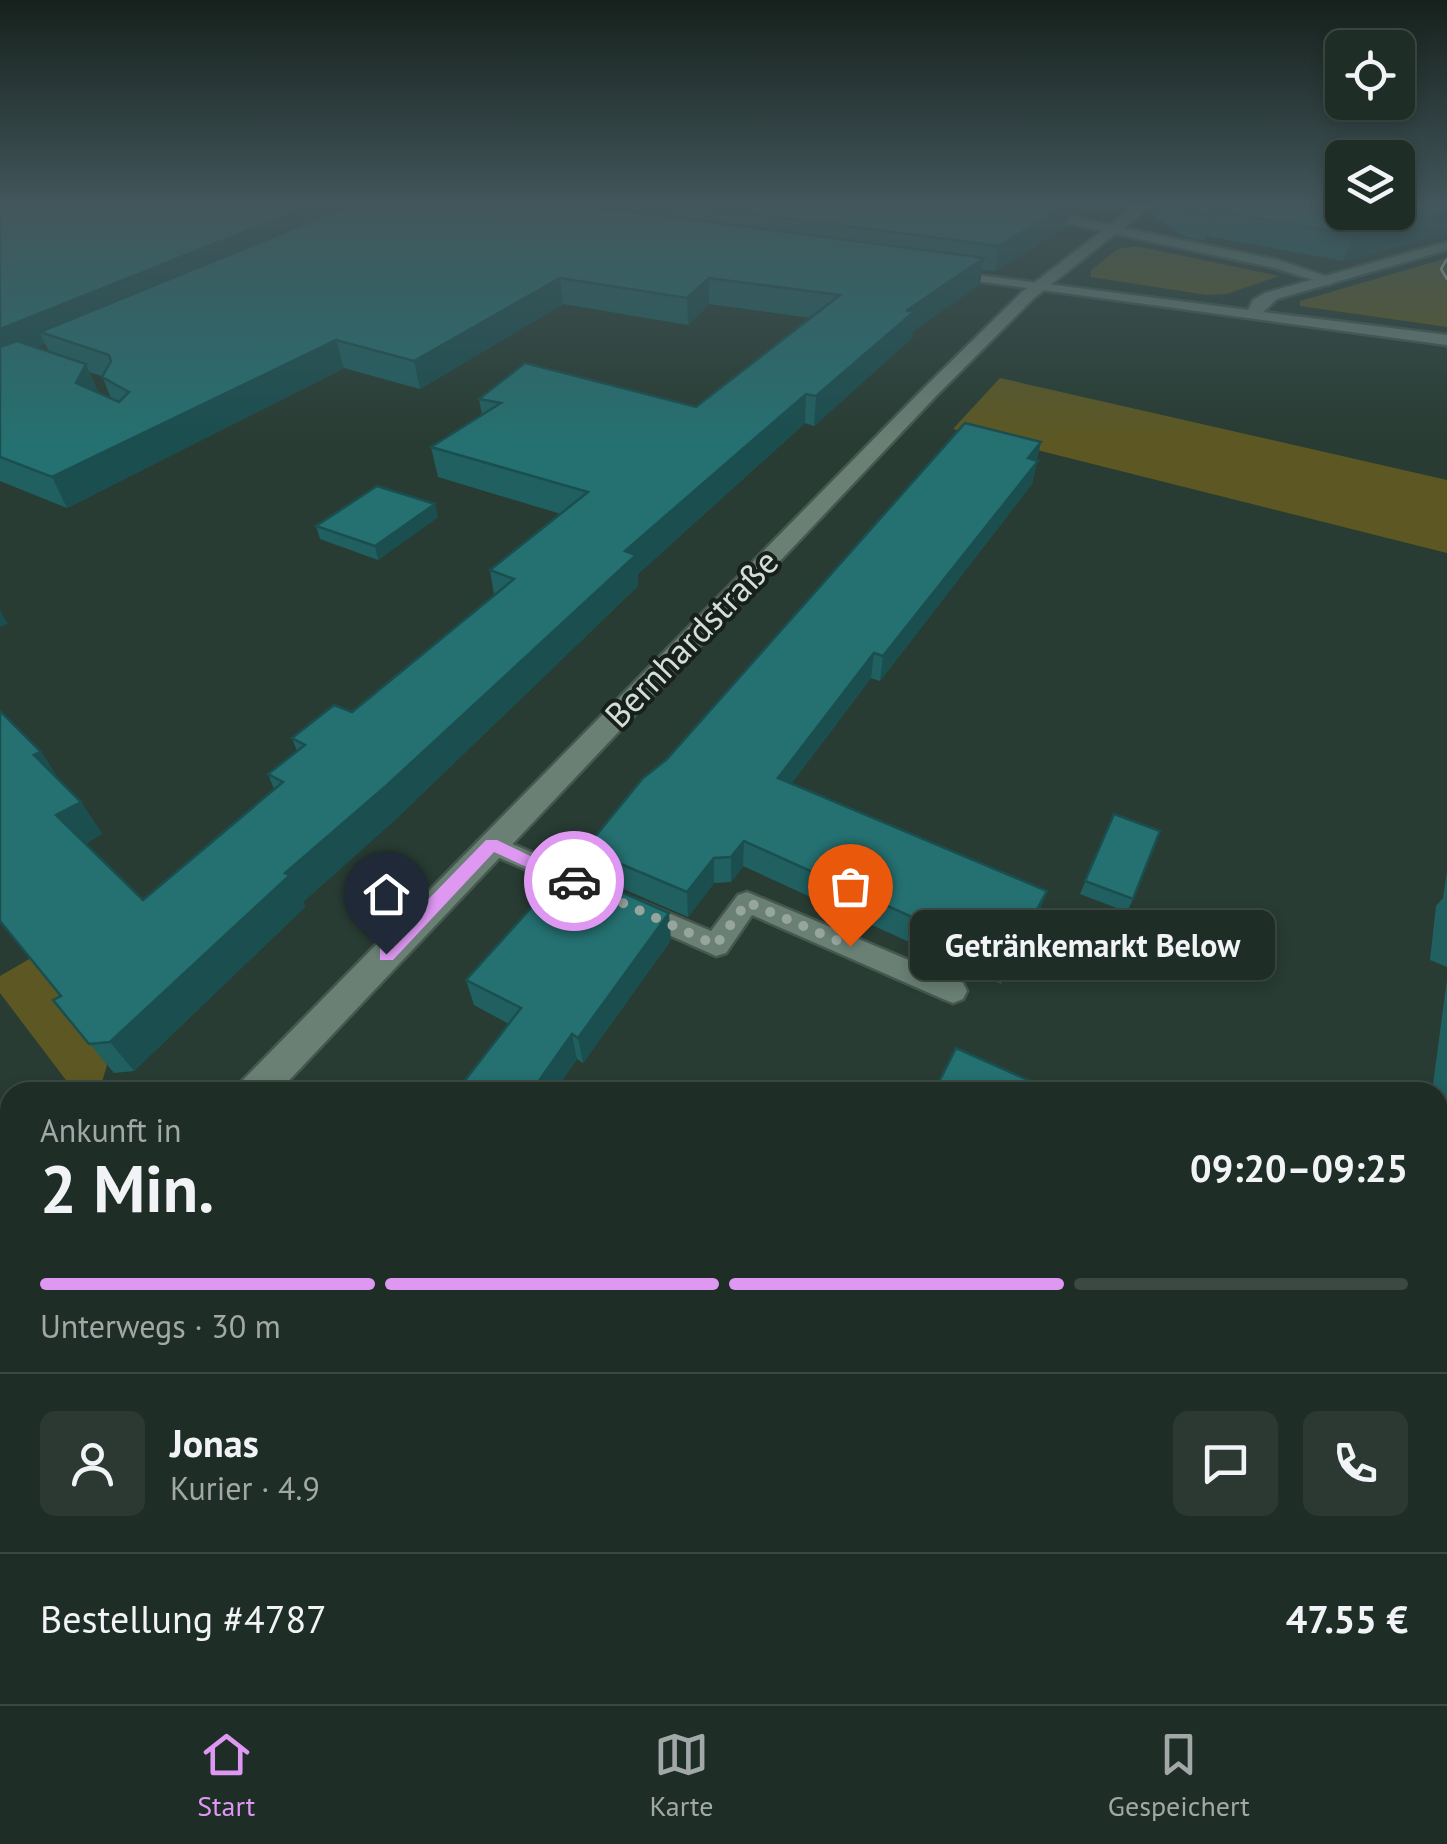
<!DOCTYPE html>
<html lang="de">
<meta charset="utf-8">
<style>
:root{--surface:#1e2d26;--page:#2b3932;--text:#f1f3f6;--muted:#a1a8a7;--line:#3c4943;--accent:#de98f2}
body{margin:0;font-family:"PT Sans",sans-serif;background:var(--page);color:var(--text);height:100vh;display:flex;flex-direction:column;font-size:38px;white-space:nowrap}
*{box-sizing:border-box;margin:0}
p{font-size:32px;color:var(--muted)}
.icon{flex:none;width:55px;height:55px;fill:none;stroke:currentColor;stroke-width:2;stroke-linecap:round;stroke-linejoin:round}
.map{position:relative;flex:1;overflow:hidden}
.panel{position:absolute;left:0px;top:1082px;width:1448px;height:622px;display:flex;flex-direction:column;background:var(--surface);border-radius:30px 30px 0 0;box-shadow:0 5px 15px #0003,0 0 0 2px var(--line)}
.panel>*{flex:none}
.buttons{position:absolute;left:1325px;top:30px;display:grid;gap:20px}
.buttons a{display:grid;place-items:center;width:90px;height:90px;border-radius:15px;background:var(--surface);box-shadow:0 5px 15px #0003,0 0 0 2px var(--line);font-size:50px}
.pin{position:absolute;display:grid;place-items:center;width:85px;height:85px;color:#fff;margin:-102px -42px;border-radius:50% 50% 50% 0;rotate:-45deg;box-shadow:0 0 10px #0007}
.pin .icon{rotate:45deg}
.courier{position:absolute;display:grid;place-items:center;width:100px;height:100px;margin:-50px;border:8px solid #de98f2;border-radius:50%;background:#fff;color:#222;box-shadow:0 2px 12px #0007}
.bubble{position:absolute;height:70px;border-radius:15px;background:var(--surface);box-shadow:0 5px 15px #0003,0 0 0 2px var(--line);font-size:32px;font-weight:700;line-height:70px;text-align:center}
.headline em{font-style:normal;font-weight:700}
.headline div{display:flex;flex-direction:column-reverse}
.headline{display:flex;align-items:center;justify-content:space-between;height:170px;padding:0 40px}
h1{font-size:65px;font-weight:700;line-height:75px}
.bar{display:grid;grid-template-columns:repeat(4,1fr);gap:15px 10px;align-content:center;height:120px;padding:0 40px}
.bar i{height:12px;border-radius:8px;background:var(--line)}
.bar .active{background:var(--accent)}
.bar p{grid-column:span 4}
.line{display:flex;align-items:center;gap:25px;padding:0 40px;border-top:2px solid var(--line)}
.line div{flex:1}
.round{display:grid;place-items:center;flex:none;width:105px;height:105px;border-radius:15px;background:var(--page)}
.dock{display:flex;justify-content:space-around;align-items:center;height:140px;border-top:2px solid var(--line);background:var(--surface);font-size:28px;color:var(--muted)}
.dock a{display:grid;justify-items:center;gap:5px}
.dock .active{color:var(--accent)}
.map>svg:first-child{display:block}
.green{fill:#5d5823}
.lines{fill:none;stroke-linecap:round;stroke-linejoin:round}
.service-casing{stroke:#465750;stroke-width:5}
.minor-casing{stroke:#465750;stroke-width:5}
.tertiary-casing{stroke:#465750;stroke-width:5}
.service{fill:#6a8075;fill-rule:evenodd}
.minor{fill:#6a8075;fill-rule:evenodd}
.tertiary{fill:#6a8075;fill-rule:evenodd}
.tram{stroke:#c2cec8;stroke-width:2.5}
.wall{fill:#206061;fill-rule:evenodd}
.shaded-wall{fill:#1a4e4f}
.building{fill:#257071;stroke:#1a4e4f;stroke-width:2.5}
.route{fill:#de98f2}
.done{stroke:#97a59f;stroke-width:10;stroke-dasharray:0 18}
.labels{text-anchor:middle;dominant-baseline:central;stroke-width:8;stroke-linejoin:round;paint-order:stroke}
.street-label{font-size:35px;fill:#d3ded9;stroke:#18201c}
</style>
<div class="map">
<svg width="1447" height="1704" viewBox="0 0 1447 1704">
<rect width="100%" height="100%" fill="#283c33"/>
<g class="green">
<path d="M1136,246L1279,276L1226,294L1207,295L1091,277V270L1118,249Z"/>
<path d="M1447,258V327L1300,306V301Z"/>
<path d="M1000,378L1447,480V553L953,429Z"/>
<path d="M31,958L86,1026L107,1065L99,1092H75L0,993V976Z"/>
</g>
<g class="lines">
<g class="service-casing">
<g id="service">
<path d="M491,835L601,882L605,889L601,896L592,899L482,850L479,844L482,838Z"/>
<path d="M747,892L963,983L967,991L963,999L953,1003L943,999L752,915L726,953L716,956L633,919L629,912L633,905L642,902L711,931L738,895Z"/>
</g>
</g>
<g class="minor-casing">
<g id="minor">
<path d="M984,204H1012L1110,225L1137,204H1152L1124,228L1278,260L1337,280L1329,285L1275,268L1115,234L1034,298L936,396L278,1092H237L242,1081L924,388L1022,292L1102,231Z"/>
<path d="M10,1339V1389L0,1393V1344Z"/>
</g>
</g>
<g class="tertiary-casing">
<g id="tertiary">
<path d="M1447,242V250L1277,299L1263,312L1447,335V345L931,275L939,270L1248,310L1253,300L1265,293Z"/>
<path d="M0,1230L10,1234V1286L0,1282Z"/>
<path d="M259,1695H313L317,1704H263Z"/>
</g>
</g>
<use href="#service" class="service"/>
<use href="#minor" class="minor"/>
<use href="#tertiary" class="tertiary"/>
<path class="tram" d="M1447,259L1441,269L1447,279"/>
</g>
<g class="wall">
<path d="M0,204H1098L1083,215L1069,212L1066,227L995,271L982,270L980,284L913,331V337L814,426L805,423L638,574V586L397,818L303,902L305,907L134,1071L114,1073L53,1000L61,996L41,752L60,781L81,802L102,834L85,844L143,900L274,789L268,774L297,751L292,738L352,712L494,595L490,570L561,514L438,477L431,447L482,415L479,399L696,407L811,318L709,304L688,325L563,304L420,389L344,368L67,508L0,481ZM45,344L49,351L37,347ZM89,372L102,376L111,398L98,392Z"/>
<path d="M1151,204H1447V233L1343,261L1207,236L1204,241L1182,236L1149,212Z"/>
<path d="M1037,461L1032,484L880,681L871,678L791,784L1047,891L1038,915L1001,984L743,866L731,882L714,883L688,917L589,874L585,849Z"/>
<path d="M438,517L378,560L320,539L316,526Z"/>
<path d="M1114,814L1133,899L1127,912L1080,894Z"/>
<path d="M1447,871V967L1430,960L1436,906L1443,898Z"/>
<path d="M671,940L583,1063L577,1059L554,1092H456L509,1024L474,1005L466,980Z"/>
<path d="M1447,979V1473L1438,1468V1092H1432Z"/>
<path d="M1334,1695H1438L1447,1704H1333Z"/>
</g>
<g class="shaded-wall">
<path d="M314,204H378L40,332L45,344L0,363V329Z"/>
<path d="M1068,204H1071L1066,227L995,271L999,246Z"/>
<path d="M1085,204H1098L1083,215Z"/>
<path d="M1215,211L1207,236L1204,241L1212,216Z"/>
<path d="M1447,212V233L1343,261L1354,235Z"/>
<path d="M984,258L980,284L913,331V337L814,426L816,396L906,311Z"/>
<path d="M560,278L563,304L420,389L414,361Z"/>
<path d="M709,278V304L688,325L687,298Z"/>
<path d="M336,340L344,368L67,508L52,477Z"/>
<path d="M86,364L98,392L76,383Z"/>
<path d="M806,394L805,423L638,574V586L397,818L303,902L305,907L134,1071L110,1042L285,873L625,551Z"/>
<path d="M1041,442L1032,484L880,681L883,656Z"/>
<path d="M435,504L438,517L378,560L375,546Z"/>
<path d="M0,610L8,624L0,627Z"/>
<path d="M874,653L871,678L777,803L778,778Z"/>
<path d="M41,752L62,784L34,755Z"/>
<path d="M81,802L102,834L78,848L56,815Z"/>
<path d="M744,841L743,866L731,882V857Z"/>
<path d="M714,858V883L688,917L687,892Z"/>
<path d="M1047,891L1038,915L1001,984L1009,961Z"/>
<path d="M669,913L671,940L583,1063L578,1038Z"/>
<path d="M572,1034L577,1059L554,1092H531Z"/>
<path d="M639,1695H650L643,1704H632Z"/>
</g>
<g class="building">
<path d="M0,204H314L0,329Z"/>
<path d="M354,204H574L984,258L906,311L916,310L816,396L806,394L625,551L636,555L386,786L285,873L290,875L110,1042L89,1044L53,1000L61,996L0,921V711L41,752L34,755L81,802L56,815L143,900L283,782L268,774L305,745L292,738L334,705L352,712L514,579L490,570L588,492L431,447L501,403L479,399L525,363L696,407L840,295L709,278L687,298L560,278L414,361L336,340L52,477L0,457V347L17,341L86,364L76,383L119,402L129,392L102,377L111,361L109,355L40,332Z"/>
<path d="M677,204H1068L999,246Z"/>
<path d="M1179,204H1342V212H1398V204H1447V212L1354,235L1215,211L1212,216L1189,212Z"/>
<path d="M965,423L1041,442L1028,458L1038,461L883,656L874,653L778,778L1047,891L1009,961L744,841L731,857L714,858L687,892L585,849L643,778L666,760Z"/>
<path d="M377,486L435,504L375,546L316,526Z"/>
<path d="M1114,814L1160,831L1133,899L1085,881Z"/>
<path d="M567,868L669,913L578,1038L572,1034L531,1092H456L521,1008L466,980Z"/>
<path d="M956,1048L1055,1092H934Z"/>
<path d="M372,1085L386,1092H365Z"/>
<path d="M1438,1220L1447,1224V1429L1438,1424Z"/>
<path d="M1438,1538L1447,1543V1704H1377L1378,1695H1438Z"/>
<path d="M620,1695H639L632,1704H627Z"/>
<path d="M809,1695H995L1003,1704H803Z"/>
</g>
<linearGradient id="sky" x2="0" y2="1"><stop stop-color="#16211c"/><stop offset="0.46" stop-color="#42565b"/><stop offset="1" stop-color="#42565b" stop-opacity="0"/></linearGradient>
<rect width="1447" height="443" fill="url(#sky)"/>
<path class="route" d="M486,840H497L582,881L574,888L568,886L494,852L393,960H380V949Z"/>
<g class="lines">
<path class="done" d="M574,881L716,945L747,902L850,946"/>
</g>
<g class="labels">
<g class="street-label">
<text transform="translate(691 638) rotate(-46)">Bernhardstraße</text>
</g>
</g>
</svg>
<div class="buttons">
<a><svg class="icon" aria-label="locate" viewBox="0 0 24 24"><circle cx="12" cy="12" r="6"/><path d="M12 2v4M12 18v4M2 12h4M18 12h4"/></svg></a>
<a><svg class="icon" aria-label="layers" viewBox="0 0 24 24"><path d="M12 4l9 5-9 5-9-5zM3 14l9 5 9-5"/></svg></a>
</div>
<div class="pin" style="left:850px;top:946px;background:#ea580c"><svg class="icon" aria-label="bag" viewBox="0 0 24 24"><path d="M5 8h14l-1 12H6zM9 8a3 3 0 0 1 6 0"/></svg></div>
<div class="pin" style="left:386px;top:954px;background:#1f2937"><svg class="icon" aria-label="home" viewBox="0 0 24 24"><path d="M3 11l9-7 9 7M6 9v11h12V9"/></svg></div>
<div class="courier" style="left:574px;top:881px"><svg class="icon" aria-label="car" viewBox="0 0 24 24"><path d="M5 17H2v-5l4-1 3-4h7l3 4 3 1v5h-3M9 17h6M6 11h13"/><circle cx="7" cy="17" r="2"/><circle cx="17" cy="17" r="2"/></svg></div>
<div class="bubble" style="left:910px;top:910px;width:365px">Getränkemarkt Below</div>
<section class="panel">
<div class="headline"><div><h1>2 Min.</h1><p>Ankunft in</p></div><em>09:20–09:25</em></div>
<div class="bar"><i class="active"></i><i class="active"></i><i class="active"></i><i></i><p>Unterwegs · 30 m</p></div>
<div class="line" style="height:180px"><a class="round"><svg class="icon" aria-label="person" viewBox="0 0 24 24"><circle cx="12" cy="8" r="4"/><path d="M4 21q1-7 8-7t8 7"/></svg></a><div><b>Jonas</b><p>Kurier · 4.9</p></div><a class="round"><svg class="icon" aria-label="chat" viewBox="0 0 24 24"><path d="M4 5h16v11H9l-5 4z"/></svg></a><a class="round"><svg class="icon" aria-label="phone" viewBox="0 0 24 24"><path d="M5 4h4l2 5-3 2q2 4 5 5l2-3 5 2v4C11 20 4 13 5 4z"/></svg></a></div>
<div class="line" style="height:130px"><div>Bestellung #4787</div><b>47.55 €</b></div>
</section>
</div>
<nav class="dock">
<a class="active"><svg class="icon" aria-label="home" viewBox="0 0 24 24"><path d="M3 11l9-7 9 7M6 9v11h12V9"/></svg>Start</a>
<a><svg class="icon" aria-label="map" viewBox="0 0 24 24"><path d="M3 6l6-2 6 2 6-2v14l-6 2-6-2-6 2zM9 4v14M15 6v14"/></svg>Karte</a>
<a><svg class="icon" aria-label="saved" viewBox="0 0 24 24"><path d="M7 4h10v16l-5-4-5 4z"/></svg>Gespeichert</a>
</nav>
